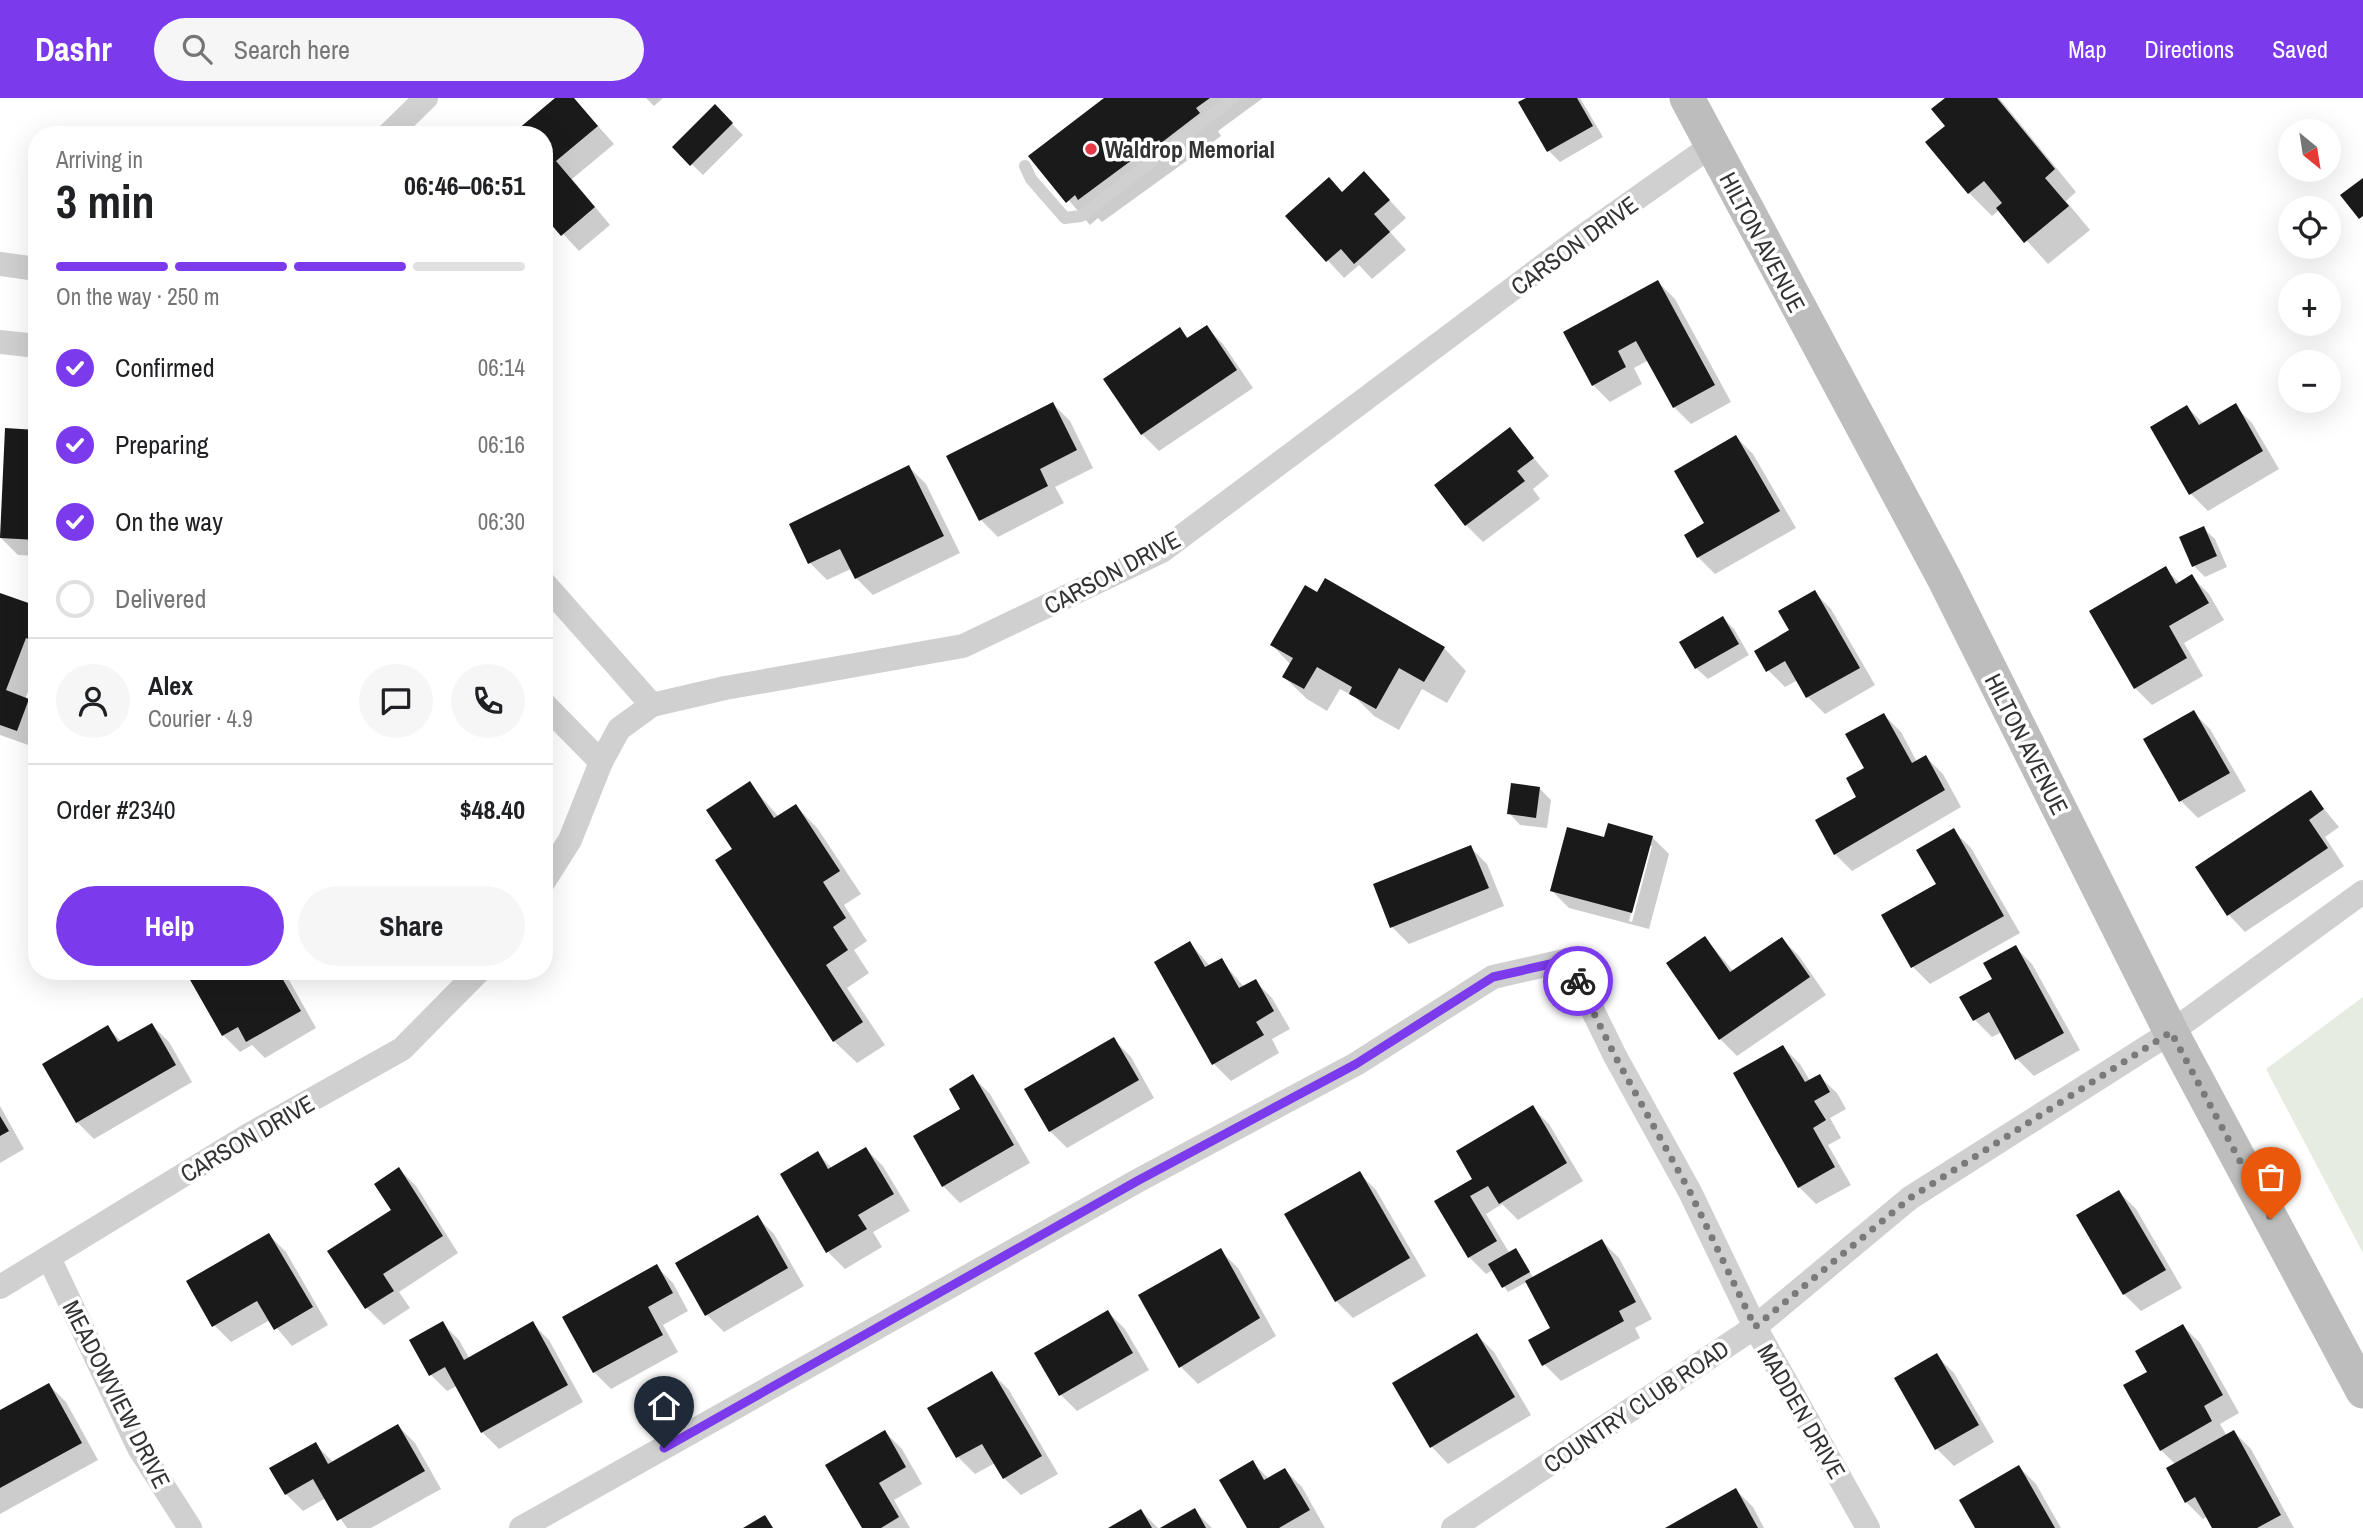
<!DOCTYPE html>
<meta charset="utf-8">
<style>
:root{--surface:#fff;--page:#f6f6f6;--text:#202124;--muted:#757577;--line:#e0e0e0;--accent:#7c3aed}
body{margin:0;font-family:"Archivo Narrow",sans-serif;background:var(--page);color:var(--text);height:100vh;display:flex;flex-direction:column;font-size:26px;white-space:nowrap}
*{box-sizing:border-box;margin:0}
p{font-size:23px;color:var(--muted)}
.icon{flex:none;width:38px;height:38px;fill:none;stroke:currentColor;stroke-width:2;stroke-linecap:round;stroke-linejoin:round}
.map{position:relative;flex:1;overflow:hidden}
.sheet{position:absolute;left:28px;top:28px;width:525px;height:854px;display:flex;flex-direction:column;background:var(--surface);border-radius:28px;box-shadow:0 7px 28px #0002}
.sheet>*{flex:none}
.needle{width:46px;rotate:150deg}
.tools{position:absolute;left:2278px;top:21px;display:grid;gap:14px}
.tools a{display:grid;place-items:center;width:63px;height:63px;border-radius:50%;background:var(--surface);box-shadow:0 7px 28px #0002;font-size:35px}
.pin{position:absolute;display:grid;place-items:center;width:60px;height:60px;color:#fff;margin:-72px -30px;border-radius:50% 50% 50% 0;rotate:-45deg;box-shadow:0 0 7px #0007}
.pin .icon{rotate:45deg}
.courier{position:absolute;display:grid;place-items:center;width:70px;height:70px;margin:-35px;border:5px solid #7c3aed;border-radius:50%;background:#fff;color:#222;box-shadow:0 2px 9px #0007}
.headline em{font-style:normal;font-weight:700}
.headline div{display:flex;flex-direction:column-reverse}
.headline{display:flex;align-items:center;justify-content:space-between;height:119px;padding:0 28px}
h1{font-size:46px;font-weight:700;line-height:52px}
.bar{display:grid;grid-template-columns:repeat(4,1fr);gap:10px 7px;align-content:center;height:84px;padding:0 28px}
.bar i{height:9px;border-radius:5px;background:var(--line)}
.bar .current{background:var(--accent)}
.bar p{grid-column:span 4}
.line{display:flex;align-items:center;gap:18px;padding:0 28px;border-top:2px solid var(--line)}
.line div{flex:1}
.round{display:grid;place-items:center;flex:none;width:74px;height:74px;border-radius:37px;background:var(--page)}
ol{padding:0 28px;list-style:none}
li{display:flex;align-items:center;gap:21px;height:77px}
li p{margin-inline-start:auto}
li .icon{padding:7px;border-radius:50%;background:var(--accent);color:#fff;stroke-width:4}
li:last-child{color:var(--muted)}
li i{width:38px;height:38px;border:4px solid var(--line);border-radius:50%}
.cta{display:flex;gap:14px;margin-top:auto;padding:14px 28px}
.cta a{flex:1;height:80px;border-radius:42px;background:var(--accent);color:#fff;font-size:28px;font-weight:700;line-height:80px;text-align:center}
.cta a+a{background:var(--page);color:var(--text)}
header{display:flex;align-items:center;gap:42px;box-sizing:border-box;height:98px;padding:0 35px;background:var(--accent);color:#fff}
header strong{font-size:33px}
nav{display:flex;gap:38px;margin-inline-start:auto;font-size:24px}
.search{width:490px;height:63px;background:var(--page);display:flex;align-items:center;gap:18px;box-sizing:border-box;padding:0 24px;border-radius:38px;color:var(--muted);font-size:26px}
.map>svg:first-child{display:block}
.green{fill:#e6ecdf}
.shadow{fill:#0003;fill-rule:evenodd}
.building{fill:#1a1a1a}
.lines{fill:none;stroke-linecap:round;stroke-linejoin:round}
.lane{stroke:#d0d0d0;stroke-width:12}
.street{stroke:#d0d0d0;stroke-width:24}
.secondary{stroke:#bdbdbd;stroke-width:35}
.done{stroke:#7a7a7a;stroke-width:7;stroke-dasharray:0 12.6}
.route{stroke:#7c3aed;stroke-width:9}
.poi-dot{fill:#e63946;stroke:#fff;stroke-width:2.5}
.labels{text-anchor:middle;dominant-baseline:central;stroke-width:7;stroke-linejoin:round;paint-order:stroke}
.poi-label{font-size:24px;font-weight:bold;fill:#333;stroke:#fff;text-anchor:start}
.street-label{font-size:24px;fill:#333;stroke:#fff}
</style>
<header>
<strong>Dashr</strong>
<div class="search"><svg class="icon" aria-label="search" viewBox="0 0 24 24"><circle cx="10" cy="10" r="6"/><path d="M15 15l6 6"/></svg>Search here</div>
<nav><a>Map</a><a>Directions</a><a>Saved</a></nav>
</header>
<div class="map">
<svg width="2363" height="1430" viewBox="0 0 2363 1430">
<rect width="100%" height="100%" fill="#fff"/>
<path class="green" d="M2363,899V1155L2266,971Z"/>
<g class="shadow">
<path d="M558,0H573L614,46L572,81L610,127L579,153L544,115Z"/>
<path d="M646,0H663L654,8Z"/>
<path d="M1107,0H1263L1218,33L1221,38L1102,124L1098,120L1090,127L1031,58Z"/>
<path d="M1530,0H1580L1603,39L1560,64L1549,53Z"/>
<path d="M1948,0H1999L2076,94L2066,103L2090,132L2048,166L1999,112L1992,118L1969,95L1927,45L1948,28Z"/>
<path d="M715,9L743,37L703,77L674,49Z"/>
<path d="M1381,93L1406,120L1390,134L1406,152L1372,181L1359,167L1344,180L1287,118L1343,95Z"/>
<path d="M1658,184L1675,201L1731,304L1691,326L1674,309L1649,262L1634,270L1642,286L1610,304L1593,287Z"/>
<path d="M1206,229L1223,246L1253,290L1159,353L1142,336L1180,231L1189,241Z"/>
<path d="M1053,306L1070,323L1093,370L1055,389L1064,405L998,439L981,422Z"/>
<path d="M2235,308L2252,325L2279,371L2208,413L2191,396L2187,309L2204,326Z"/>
<path d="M1510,332L1549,378L1533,391L1540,401L1483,444L1466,427Z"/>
<path d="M37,334V458L18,457L1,440Z"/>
<path d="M1736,339L1753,356L1796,430L1715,476L1698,459Z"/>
<path d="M909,369L926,386L960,455L873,497L856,480L851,471L827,482L810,465Z"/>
<path d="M2203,430L2215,441L2227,469L2205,479L2194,468Z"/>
<path d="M2165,471L2180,485L2192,479L2209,496L2224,522L2184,545L2203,578L2152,607L2135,590Z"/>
<path d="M1814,494L1831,511L1875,587L1825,616L1808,599L1798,582L1785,589L1768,572Z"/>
<path d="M0,497L37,510V572L25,601L37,611L34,649L0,637Z"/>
<path d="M1723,520L1734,531L1749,557L1708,581L1696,570Z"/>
<path d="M1272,547L1444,550L1466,573L1447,605L1422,591L1399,632L1374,618L1355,599L1340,591L1327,613L1307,601L1284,579L1291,567Z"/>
<path d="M2193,614L2210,631L2246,693L2198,720L2181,703L2145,642Z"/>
<path d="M1884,617L1901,634L1917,664L1926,659L1943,676L1961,709L1852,773L1835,756L1859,700Z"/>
<path d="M750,686L779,719L796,708L818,731L861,796L844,807L867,843L854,852L869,875L847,890L885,947L857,965L834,943L734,752Z"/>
<path d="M1540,691L1551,702L1547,730L1520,727L1509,715Z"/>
<path d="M2310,694L2339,729L2325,739L2344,768L2245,834L2229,817Z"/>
<path d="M1954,733L1971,750L2020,835L1930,886L1913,869L1883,818L1938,787Z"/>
<path d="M1652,739L1669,756L1649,831L1569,810L1552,793L1605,742ZM1648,748H1652L1632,824L1629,823Z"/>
<path d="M1470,749L1487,766L1504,808L1409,846L1392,829Z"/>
<path d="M1705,840L1734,874L1782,841L1799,858L1826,897L1737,958L1720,941Z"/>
<path d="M1190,845L1210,868L1221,862L1244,889L1255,883L1272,900L1290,931L1272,941L1279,955L1231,983L1214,966L1156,865Z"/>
<path d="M2015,849L2032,866L2080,952L2034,978L2017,961L2002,934L1992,939L1975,922L1962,899L1994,882Z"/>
<path d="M187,873H284L316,930L265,960L252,947L240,954L223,937Z"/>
<path d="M152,927L169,944L192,984L94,1041L77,1024L108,930L122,944Z"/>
<path d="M1114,942L1131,959L1154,1000L1067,1050L1050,1033Z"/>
<path d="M1783,949L1800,966L1810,983L1819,978L1837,995L1846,1011L1830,1020L1841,1040L1828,1047L1851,1087L1816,1106L1799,1089Z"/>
<path d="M973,979L990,996L1030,1065L960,1105L943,1088Z"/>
<path d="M0,1008L24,1051L0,1065Z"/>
<path d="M1532,1009L1549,1026L1583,1083L1518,1122L1502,1106L1486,1116L1510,1156L1516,1153L1521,1158L1534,1181L1602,1143L1619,1160L1652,1221L1635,1230L1640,1240L1561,1283L1544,1266L1553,1230L1527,1184L1508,1194L1493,1172L1486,1176L1469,1159L1437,1104L1475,1081Z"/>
<path d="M866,1051L883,1068L910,1113L873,1134L882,1149L845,1171L828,1154L818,1056L833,1071Z"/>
<path d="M399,1071L416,1088L458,1155L399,1194L410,1210L384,1227L367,1210L330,1153L393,1112Z"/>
<path d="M1359,1075L1376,1092L1426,1178L1353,1220L1336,1203Z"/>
<path d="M2119,1094L2136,1111L2182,1190L2141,1213L2124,1196Z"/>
<path d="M757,1119L774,1136L804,1188L724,1234L707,1217Z"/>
<path d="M269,1137L286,1154L328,1227L292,1248L270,1222L231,1244L214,1227Z"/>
<path d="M1221,1153L1238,1170L1276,1238L1198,1286L1181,1269Z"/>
<path d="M656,1168L673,1185L688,1213L663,1227L678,1254L611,1291L594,1274Z"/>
<path d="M1108,1214L1125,1231L1149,1272L1077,1313L1060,1296Z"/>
<path d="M442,1225L459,1242L469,1260L532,1225L549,1242L583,1304L499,1351L482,1334L457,1288L447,1293L430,1276Z"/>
<path d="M2183,1228L2200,1245L2239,1315L2220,1326L2227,1338L2234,1334L2251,1351L2294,1430H2214L2208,1418L2203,1421L2186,1404L2176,1367L2161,1352L2149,1274Z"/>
<path d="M1477,1237L1494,1254L1531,1317L1448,1366L1431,1348Z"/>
<path d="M1937,1258L1954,1275L1994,1344L1954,1368L1937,1351Z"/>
<path d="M992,1275L1009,1292L1058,1376L1021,1397L1004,1380L995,1365L975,1376L958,1359L930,1311Z"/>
<path d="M49,1287L66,1304L98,1362L0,1416V1314Z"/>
<path d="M398,1328L415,1345L441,1391L371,1430H347L326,1400L303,1413L286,1396L315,1346L334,1365Z"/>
<path d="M885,1334L902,1351L922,1386L894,1402L910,1430H864Z"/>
<path d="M1252,1364L1269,1381L1285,1372L1302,1389L1325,1430H1249Z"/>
<path d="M2019,1369L2036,1386L2061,1430H1977Z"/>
<path d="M1736,1392L1753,1409L1764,1430H1668Z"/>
<path d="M1194,1412L1212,1430H1164Z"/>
<path d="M1141,1413L1158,1430H1112Z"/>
</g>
<g class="building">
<path d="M555,0H574L598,28L556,63L595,109L561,138L544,118V37H511Z"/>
<path d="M1104,0H1210L1196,10L1200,15L1161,45L1159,42L1078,102L1075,97L1066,105L1028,58Z"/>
<path d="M1526,0H1577L1593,28L1547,54L1518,4Z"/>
<path d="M1945,0H1997L2055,71L2045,80L2069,108L2024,145L1996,110L2002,105L1984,83L1968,96L1925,44L1945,28L1931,11Z"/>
<path d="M715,6L733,25L690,68L672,49Z"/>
<path d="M1364,73L1390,102L1374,116L1390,134L1354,166L1341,151L1326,164L1285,118L1329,79L1342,94Z"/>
<path d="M2363,80V118L2359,121L2340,97Z"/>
<path d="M1658,182L1715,287L1673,310L1636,243L1618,253L1626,269L1592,288L1563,234Z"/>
<path d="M1207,227L1237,272L1141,337L1103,281L1180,229L1187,240Z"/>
<path d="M1053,304L1077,352L1040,371L1048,388L979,423L946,358Z"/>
<path d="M2236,305L2263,353L2189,397L2150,329L2187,307L2199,327Z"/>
<path d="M1510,329L1534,360L1517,373L1525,383L1465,428L1434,387Z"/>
<path d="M5,330L37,332V442L0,440Z"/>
<path d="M1736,337L1780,413L1697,460L1684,437L1704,425L1674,373Z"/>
<path d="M909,367L944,438L855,481L840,451L808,466L789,426Z"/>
<path d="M2204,428L2217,458L2192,469L2179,439Z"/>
<path d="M2166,468L2176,486L2192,476L2209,505L2169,528L2187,560L2134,591L2089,513Z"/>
<path d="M1325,480L1445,549L1424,584L1399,570L1376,611L1349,596L1352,589L1317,569L1304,591L1282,579L1293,560L1270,547L1305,487L1317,494Z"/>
<path d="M1815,492L1860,570L1806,600L1785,563L1766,574L1754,553L1789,532L1778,513Z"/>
<path d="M0,495L37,508V544L26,540L6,592L29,601L17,633L0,627Z"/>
<path d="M1723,518L1739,546L1695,571L1679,544Z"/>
<path d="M2194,612L2230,675L2179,704L2143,641Z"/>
<path d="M1884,615L1912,665L1926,657L1945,692L1834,757L1815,722L1856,699L1846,680L1864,670L1845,636Z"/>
<path d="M750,683L774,720L796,706L840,773L823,784L846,820L833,829L848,852L826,867L863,924L833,944L715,762L732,751L706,712Z"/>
<path d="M1511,685L1540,689L1536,720L1507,716Z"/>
<path d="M2311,692L2324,711L2309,722L2328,750L2227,818L2195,769Z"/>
<path d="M1608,725L1653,738L1632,815L1550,793L1567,729L1604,739Z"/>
<path d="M1954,730L2004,818L1911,870L1881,817L1936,786L1916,752Z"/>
<path d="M1471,747L1489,790L1390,830L1373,786Z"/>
<path d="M1705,838L1730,874L1782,839L1810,879L1719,942L1666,865Z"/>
<path d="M1190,843L1205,869L1222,860L1239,890L1256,881L1274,913L1256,924L1264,937L1212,967L1154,864Z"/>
<path d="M2016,847L2064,935L2015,962L1989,914L1973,923L1959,899L1992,881L1983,865Z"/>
<path d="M185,873H278L301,913L246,944L238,929L222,938Z"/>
<path d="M152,925L176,967L76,1025L42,966L108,927L118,944Z"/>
<path d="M1114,939L1139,982L1049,1034L1024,991Z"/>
<path d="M1783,947L1805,984L1820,976L1830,994L1814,1003L1826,1022L1813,1030L1835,1069L1798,1090L1733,975Z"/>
<path d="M973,976L1014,1047L942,1089L913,1038L960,1011L949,991Z"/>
<path d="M1533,1007L1567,1065L1499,1106L1488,1088L1470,1098L1497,1143L1468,1160L1434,1103L1472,1081L1456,1053Z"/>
<path d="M0,1018L9,1033L0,1038Z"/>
<path d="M866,1049L894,1096L858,1117L867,1131L826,1155L780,1076L818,1053L828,1071Z"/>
<path d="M399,1069L443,1138L383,1176L394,1193L365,1211L327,1153L391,1112L374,1086Z"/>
<path d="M1360,1073L1410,1160L1335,1204L1284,1116Z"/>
<path d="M2119,1092L2166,1172L2123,1197L2076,1117Z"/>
<path d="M758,1117L788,1170L705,1218L675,1165Z"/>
<path d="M269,1135L313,1209L274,1232L257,1203L212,1229L186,1183Z"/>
<path d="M1602,1141L1636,1204L1619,1213L1624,1223L1542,1268L1528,1242L1550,1230L1525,1183Z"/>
<path d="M1221,1150L1260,1220L1179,1270L1138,1197Z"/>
<path d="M1516,1150L1530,1174L1502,1190L1488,1166Z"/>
<path d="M657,1166L673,1195L648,1209L663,1237L593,1275L562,1219Z"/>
<path d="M1108,1212L1133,1255L1059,1298L1034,1255Z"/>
<path d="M443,1223L464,1262L533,1223L568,1287L481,1335L445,1269L429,1278L409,1242Z"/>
<path d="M2183,1226L2223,1297L2204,1308L2212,1323L2160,1353L2123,1287L2147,1274L2135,1253Z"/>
<path d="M1477,1235L1515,1299L1430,1350L1392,1285Z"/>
<path d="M1937,1255L1979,1327L1935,1352L1894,1280Z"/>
<path d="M992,1273L1042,1358L1003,1381L982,1346L956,1360L927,1310Z"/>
<path d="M49,1285L82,1345L0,1390V1312Z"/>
<path d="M398,1326L425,1373L337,1423L313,1381L285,1397L269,1370L316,1344L328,1366Z"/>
<path d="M885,1332L906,1369L879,1385L899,1419L881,1430H862L825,1367Z"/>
<path d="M2234,1332L2281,1417L2257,1430H2212L2195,1399L2185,1405L2166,1370Z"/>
<path d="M1253,1362L1264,1382L1285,1370L1310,1412L1279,1430H1247L1219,1382Z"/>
<path d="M2019,1367L2055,1430H1975L1959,1402Z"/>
<path d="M1736,1390L1758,1430H1665Z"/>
<path d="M1195,1410L1206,1430H1160Z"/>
<path d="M1141,1411L1152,1430H1108Z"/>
<path d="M765,1417L773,1430H743Z"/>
</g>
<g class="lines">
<path class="lane" d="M1025,68L1031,81L1065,120L1081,118L1233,0"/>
<g class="street">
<path d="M388,37L426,0"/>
<path d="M0,166L37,171"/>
<path d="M0,244L37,248"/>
<path d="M544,485L652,607"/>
<path d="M544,606L601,664"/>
<path d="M544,783L570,742L601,664L619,631L652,607L725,590L963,548L1162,453L1579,141L1711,48"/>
<path d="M49,1160L139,1350L190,1430"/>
<path d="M0,1189L247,1038L402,951L479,873"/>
<path d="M521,1430L1139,1082L1356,966L1493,879L1568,862L1615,958L1690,1094L1755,1229L1868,1430"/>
<path d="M1453,1430L1755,1229L1910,1100L2171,934L2363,794"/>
</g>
<path class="secondary" d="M1687,0L1944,480L2171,934L2363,1293"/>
</g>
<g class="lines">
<path class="done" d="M1578,883L1615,958L1690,1094L1755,1229L1910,1100L2171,934L2271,1121"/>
<path class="route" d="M664,1350L1139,1082L1356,966L1493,879L1568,862L1578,883"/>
</g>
<circle class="poi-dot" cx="1091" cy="51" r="7"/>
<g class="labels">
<g class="poi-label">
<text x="1105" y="51">Waldrop Memorial</text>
</g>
<g class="street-label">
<text transform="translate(1763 144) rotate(62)">HILTON AVENUE</text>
<text transform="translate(1574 147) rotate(-36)">CARSON DRIVE</text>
<text transform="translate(1112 474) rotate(-28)">CARSON DRIVE</text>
<text transform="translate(2027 646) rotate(63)">HILTON AVENUE</text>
<text transform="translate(247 1040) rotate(-30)">CARSON DRIVE</text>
<text transform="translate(117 1296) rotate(63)">MEADOWVIEW DRIVE</text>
<text transform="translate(1636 1308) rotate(-34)">COUNTRY CLUB ROAD</text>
<text transform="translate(1802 1313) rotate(60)">MADDEN DRIVE</text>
</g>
</g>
</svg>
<div class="tools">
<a><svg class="needle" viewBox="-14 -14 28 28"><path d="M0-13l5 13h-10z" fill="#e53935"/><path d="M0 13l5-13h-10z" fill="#757577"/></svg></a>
<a><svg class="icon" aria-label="locate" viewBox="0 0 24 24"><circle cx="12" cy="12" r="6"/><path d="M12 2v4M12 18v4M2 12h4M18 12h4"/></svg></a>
<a>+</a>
<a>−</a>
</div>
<div class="pin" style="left:2271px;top:1121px;background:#ea580c"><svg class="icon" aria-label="bag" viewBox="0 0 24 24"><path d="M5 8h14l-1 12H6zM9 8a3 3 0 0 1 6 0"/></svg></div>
<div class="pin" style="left:664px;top:1350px;background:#1f2937"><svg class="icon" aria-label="home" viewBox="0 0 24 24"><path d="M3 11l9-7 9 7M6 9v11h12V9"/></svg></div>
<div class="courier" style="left:1578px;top:883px"><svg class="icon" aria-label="bike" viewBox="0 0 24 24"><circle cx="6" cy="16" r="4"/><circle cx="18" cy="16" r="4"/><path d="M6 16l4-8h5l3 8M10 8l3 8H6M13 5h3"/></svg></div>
<section class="sheet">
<div class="headline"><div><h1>3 min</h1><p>Arriving in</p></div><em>06:46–06:51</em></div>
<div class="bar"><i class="current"></i><i class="current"></i><i class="current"></i><i></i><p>On the way · 250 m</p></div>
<ol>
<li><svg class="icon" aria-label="check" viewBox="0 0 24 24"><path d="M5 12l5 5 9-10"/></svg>Confirmed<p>06:14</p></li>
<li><svg class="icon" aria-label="check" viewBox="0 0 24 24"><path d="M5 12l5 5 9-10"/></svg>Preparing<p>06:16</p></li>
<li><svg class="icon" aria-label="check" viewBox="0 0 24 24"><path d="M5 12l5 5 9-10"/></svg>On the way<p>06:30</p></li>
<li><i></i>Delivered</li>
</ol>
<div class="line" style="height:126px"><a class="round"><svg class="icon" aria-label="person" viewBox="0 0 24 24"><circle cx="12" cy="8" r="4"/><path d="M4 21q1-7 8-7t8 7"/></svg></a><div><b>Alex</b><p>Courier · 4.9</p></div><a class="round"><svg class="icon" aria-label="chat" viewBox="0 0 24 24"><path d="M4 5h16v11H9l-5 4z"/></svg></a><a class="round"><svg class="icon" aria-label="phone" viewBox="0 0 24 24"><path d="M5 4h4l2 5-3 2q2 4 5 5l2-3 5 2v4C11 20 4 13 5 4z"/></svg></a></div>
<div class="line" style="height:91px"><div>Order #2340</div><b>$48.40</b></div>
<div class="cta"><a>Help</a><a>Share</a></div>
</section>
</div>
